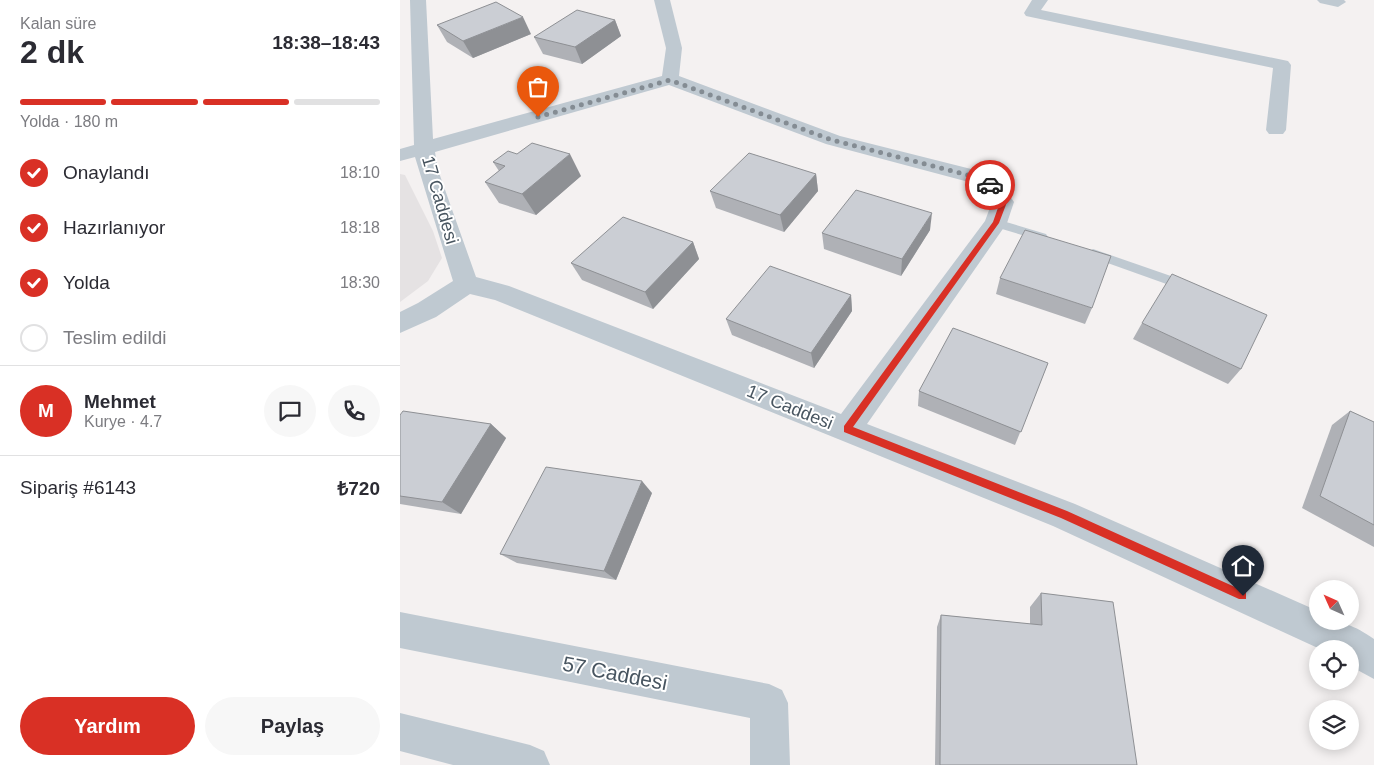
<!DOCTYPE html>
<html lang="tr">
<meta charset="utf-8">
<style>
:root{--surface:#fff;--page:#f7f7f7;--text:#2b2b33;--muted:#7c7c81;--line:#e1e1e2;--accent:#d93025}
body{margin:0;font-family:Arial,sans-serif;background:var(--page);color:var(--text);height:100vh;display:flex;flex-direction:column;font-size:19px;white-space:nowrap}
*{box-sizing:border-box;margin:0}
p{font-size:16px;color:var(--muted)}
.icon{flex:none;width:28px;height:28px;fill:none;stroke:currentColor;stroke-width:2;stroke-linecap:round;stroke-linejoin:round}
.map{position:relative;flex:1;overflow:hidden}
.side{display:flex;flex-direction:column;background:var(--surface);width:400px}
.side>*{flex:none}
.needle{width:32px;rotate:315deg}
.tools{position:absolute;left:909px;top:580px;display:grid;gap:10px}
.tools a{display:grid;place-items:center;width:50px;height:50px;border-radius:50%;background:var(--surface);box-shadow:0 2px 12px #0003;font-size:25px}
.pin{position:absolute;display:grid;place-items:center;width:42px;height:42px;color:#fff;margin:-51px -21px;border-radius:50% 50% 50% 0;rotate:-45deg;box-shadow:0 0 5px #0007}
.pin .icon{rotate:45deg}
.courier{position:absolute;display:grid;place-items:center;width:50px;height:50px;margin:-25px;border:4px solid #d93025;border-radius:50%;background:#fff;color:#222;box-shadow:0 1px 6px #0007}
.overview em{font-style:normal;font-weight:600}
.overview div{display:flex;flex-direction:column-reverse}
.overview{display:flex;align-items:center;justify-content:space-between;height:85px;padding:0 20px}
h1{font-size:32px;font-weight:600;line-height:38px}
.bar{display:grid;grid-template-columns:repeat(4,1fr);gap:8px 5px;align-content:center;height:60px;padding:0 20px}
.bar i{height:6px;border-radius:4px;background:var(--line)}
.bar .active{background:var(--accent)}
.bar p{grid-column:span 4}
.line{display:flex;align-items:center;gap:12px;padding:0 20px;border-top:1px solid var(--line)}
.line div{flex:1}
.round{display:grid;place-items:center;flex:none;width:52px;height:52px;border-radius:26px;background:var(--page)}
ol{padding:0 20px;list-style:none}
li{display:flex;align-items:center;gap:15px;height:55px}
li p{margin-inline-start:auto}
li .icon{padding:5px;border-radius:50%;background:var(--accent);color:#fff;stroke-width:4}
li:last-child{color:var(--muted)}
li i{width:28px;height:28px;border:2px solid var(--line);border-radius:50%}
.cta{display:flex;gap:10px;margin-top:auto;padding:10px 20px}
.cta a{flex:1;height:58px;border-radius:30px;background:var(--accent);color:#fff;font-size:20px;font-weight:600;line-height:58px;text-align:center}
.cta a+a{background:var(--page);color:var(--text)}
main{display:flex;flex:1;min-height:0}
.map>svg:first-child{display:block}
.education{fill:#e5e2e3}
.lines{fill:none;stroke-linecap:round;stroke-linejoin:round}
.service{fill:#bfc9d1;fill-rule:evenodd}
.minor{fill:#bfc9d1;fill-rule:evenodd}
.wall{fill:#afb1b6}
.shaded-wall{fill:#8e9094}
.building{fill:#cbced4;stroke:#8e9094}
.route{fill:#d93025}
.done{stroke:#848c93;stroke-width:5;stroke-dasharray:0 9}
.labels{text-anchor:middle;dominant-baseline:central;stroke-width:4;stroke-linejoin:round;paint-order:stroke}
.street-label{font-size:18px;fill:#485560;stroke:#fff}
.near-street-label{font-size:21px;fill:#485560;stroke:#fff}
</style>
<main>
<section class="side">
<div class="overview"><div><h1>2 dk</h1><p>Kalan süre</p></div><em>18:38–18:43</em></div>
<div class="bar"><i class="active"></i><i class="active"></i><i class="active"></i><i></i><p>Yolda · 180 m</p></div>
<ol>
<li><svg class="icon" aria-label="check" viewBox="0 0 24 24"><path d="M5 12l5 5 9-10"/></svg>Onaylandı<p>18:10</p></li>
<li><svg class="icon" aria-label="check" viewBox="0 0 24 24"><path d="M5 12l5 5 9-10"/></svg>Hazırlanıyor<p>18:18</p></li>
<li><svg class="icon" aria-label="check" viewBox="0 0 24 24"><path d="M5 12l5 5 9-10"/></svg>Yolda<p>18:30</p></li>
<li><i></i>Teslim edildi</li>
</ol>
<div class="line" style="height:90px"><b class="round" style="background:var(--accent);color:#fff">M</b><div><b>Mehmet</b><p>Kurye · 4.7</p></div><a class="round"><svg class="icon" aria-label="chat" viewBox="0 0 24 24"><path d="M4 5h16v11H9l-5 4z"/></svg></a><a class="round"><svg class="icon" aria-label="phone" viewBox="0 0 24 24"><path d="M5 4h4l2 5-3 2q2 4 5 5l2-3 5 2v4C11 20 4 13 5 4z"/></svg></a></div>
<div class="line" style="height:65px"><div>Sipariş #6143</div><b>₺720</b></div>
<div class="cta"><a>Yardım</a><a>Paylaş</a></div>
</section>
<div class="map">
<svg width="974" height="765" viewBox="0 0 974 765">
<rect width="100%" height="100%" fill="#f4f1f1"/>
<path class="education" d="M0,174L5,175L33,231L42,258L28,281L0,302Z"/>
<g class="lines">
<g class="service">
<path d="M596,219L646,234L648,237L642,241L592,226L590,223L592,220Z"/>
<path d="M693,249L791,283L793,286L786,291L688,256L687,253Z"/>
</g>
<g class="minor">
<path d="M10,0H26L33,139L262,76L266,48L254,0H270L282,48L279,76L440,136L579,171L600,182L614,202L607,223L467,424L675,504L918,611V621C942,621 954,625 974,639V679L950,666V649H920L653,526L95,300L70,294L36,317L0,333V312L18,303L53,281L15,157L0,161V149L14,145ZM269,85L426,144L565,181L584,192L592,202L585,221L441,414L109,286L76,277L38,170L35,152Z"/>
<path d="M632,0H648L641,10L888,61L891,65L886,130L883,134H869L866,130L873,68L626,16L624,13Z"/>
<path d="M917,0H944L946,2L938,7L920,3Z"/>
<path d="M0,612L369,684L382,690L388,703L390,765H350V718L0,648Z"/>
<path d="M0,713L130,745L144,751L150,765H53L0,751Z"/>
</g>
</g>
<g class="wall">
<path d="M215,20L221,36L182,64L143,54L134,37Z"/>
<path d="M37,25L131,34L73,58L47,42Z"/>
<path d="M93,162L181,176L136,215L99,203L85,182L99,171Z"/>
<path d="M416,174L418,191L384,232L316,208L310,191Z"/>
<path d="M530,230L501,276L424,249L422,233Z"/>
<path d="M293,242L299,259L253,309L182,280L171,263Z"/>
<path d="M600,278L692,308L685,324L596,294Z"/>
<path d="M451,295L452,311L414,368L332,335L326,319Z"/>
<path d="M742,323L841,369L828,384L733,339Z"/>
<path d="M648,363L615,445L518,406L519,391Z"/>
<path d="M950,411L974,422V547L902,508L932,425Z"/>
<path d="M0,415L91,424L106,438L61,514L0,504Z"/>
<path d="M252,493L216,580L117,563L100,554Z"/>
<path d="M641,593L737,765H535L537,627L541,615L630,624V607Z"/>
</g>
<g class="shaded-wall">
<path d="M123,17L131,34L73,58L63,41Z"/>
<path d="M215,20L221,36L182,64L175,47Z"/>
<path d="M170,154L181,176L136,215L122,194Z"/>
<path d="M416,174L418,191L384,232L380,215Z"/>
<path d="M532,213L530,230L501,276L502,259Z"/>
<path d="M293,242L299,259L253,309L245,292Z"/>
<path d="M451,295L452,311L414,368L411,353Z"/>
<path d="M91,424L106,438L61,514L42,502Z"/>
<path d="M242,481L252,493L216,580L204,571Z"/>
</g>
<g class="building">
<path d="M96,2L123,17L63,41L37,25Z"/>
<path d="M177,10L215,20L175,47L134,37Z"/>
<path d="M132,143L170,154L122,194L85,182L105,166L93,162L108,151L117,154Z"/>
<path d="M349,153L416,174L380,215L310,191Z"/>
<path d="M456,190L532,213L502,259L422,233Z"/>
<path d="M223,217L293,242L245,292L171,263Z"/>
<path d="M625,230L711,256L692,308L600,278Z"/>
<path d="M370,266L451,295L411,353L326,319Z"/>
<path d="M772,274L867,315L841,369L742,323Z"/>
<path d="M553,328L648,363L621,432L519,391Z"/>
<path d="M3,411L91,424L42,502L0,496V415Z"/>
<path d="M950,411L974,422V525L920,496Z"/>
<path d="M146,467L242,481L204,571L100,554Z"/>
<path d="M641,593L713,602L737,765H540L541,615L642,625Z"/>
</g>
<path class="route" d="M588,184H593L607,202L599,223L453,427L667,511L846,592V599H839L661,518L444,432V426L593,222L600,202Z"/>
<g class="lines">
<path class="done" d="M138,117L270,80L432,140L572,176L590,185"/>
</g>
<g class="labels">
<g class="street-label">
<text transform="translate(40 200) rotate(74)">17 Caddesi</text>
<text transform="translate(390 407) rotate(22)">17 Caddesi</text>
</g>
<g class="near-street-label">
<text transform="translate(215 673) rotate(11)">57 Caddesi</text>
</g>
</g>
</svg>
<div class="tools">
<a><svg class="needle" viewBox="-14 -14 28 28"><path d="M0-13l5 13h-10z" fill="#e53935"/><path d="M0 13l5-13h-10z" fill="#7c7c81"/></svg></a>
<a><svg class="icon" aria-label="locate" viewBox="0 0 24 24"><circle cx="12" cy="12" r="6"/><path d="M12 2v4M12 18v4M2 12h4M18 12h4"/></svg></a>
<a><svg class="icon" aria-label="layers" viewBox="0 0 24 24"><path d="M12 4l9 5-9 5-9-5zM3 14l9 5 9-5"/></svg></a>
</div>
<div class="pin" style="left:138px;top:117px;background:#ea580c"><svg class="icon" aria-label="bag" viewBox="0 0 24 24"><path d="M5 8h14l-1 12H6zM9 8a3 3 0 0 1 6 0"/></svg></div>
<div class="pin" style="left:843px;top:596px;background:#1f2937"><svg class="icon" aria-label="home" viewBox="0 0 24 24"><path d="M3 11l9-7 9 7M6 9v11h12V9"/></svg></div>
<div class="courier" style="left:590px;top:185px"><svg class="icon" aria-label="car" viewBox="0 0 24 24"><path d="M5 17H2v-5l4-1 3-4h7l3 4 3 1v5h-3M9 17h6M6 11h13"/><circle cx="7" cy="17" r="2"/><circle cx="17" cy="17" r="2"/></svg></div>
</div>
</main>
